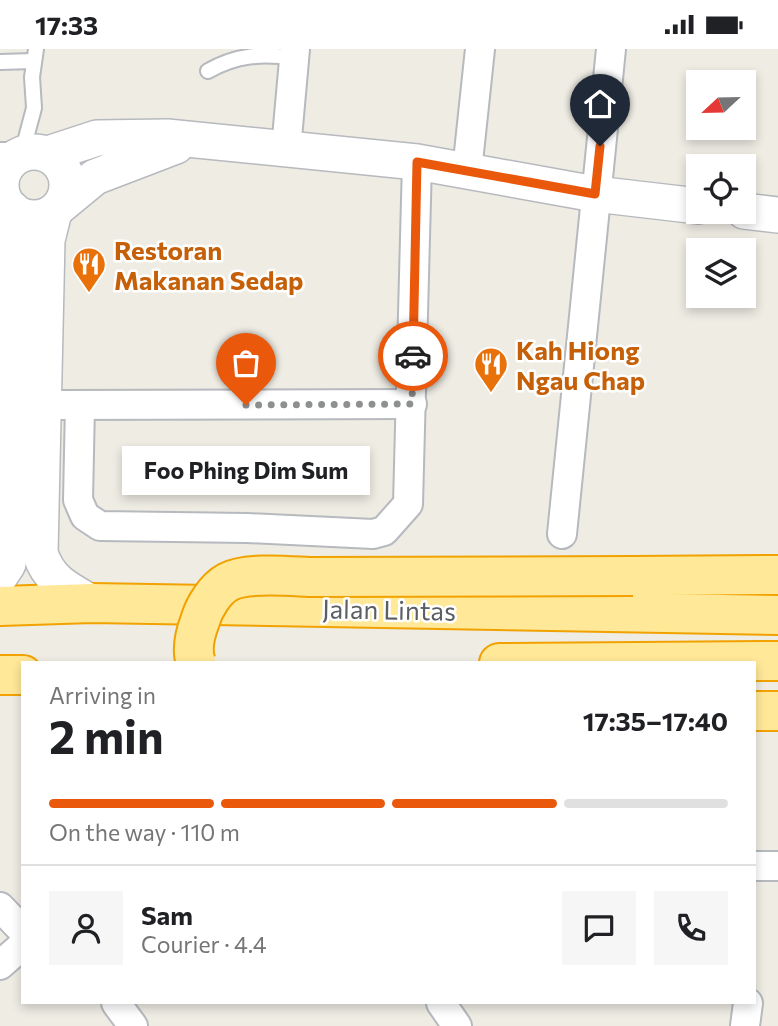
<!DOCTYPE html>
<meta charset="utf-8">
<style>
:root{--surface:#fff;--page:#f6f6f6;--text:#202124;--muted:#757577;--line:#e0e0e0;--accent:#ea580c}
body{margin:0;font-family:Commissioner,sans-serif;background:var(--page);color:var(--text);height:100vh;display:flex;flex-direction:column;font-size:26px;white-space:nowrap}
*{box-sizing:border-box;margin:0}
p{font-size:23px;color:var(--muted)}
.icon{flex:none;width:38px;height:38px;fill:none;stroke:currentColor;stroke-width:2;stroke-linecap:round;stroke-linejoin:round}
.map{position:relative;flex:1;overflow:hidden}
.panel{position:absolute;left:21px;top:612px;width:735px;height:343px;display:flex;flex-direction:column;background:var(--surface);border-radius:0px;box-shadow:0 4px 10px #0003}
.panel>*{flex:none}
.needle{width:46px;rotate:248deg}
.controls{position:absolute;left:686px;top:21px;display:grid;gap:14px}
.controls a{display:grid;place-items:center;width:70px;height:70px;border-radius:0px;background:var(--surface);box-shadow:0 4px 10px #0003;font-size:35px}
.pin{position:absolute;display:grid;place-items:center;width:60px;height:60px;color:#fff;margin:-72px -30px;border-radius:50% 50% 50% 0;rotate:-45deg;box-shadow:0 0 7px #0007}
.pin .icon{rotate:45deg}
.courier{position:absolute;display:grid;place-items:center;width:70px;height:70px;margin:-35px;border:5px solid #ea580c;border-radius:50%;background:#fff;color:#222;box-shadow:0 2px 9px #0007}
.bubble{position:absolute;height:49px;border-radius:0px;background:var(--surface);box-shadow:0 4px 10px #0003;font-size:23px;font-weight:700;line-height:49px;text-align:center}
.overview em{font-style:normal;font-weight:700}
.overview div{display:flex;flex-direction:column-reverse}
.overview{display:flex;align-items:center;justify-content:space-between;height:119px;padding:0 28px}
h1{font-size:46px;font-weight:700;line-height:52px}
.bar{display:grid;grid-template-columns:repeat(4,1fr);gap:10px 7px;align-content:center;height:84px;padding:0 28px}
.bar i{height:9px;border-radius:5px;background:var(--line)}
.bar .current{background:var(--accent)}
.bar p{grid-column:span 4}
.line{display:flex;align-items:center;gap:18px;padding:0 28px;border-top:2px solid var(--line)}
.line div{flex:1}
.round{display:grid;place-items:center;flex:none;width:74px;height:74px;border-radius:0px;background:var(--page)}
.status{display:flex;justify-content:space-between;align-items:center;height:49px;padding:0 35px;background:var(--surface);direction:ltr}
.status svg{height:19px;fill:currentColor}
.map>svg:first-child{display:block}
.lines{fill:none;stroke-linecap:round;stroke-linejoin:round}
.service-casing{stroke:#b6b9be;stroke-width:18}
.minor-casing{stroke:#b6b9be;stroke-width:32}
.tertiary-casing{stroke:#b6b9be;stroke-width:38}
.trunk-casing{stroke:#f1a200;stroke-width:42}
.service{stroke:#fff;stroke-width:14}
.minor{stroke:#fff;stroke-width:28}
.tertiary{stroke:#fff;stroke-width:35}
.trunk{stroke:#ffe898;stroke-width:38}
.trunk-bridge-casing{stroke:#f1a200;stroke-width:42;stroke-linecap:butt}
.trunk-bridge{stroke:#ffe898;stroke-width:38}
.done{stroke:#8e9090;stroke-width:7;stroke-dasharray:0 12.6}
.route{stroke:#ea580c;stroke-width:9}
.labels{text-anchor:middle;dominant-baseline:central;stroke-width:5;stroke-linejoin:round;paint-order:stroke}
.food-label{font-size:26px;font-weight:bold;fill:#c56008;stroke:#fff;text-anchor:start}
.street-label{font-size:26px;fill:#5b5f64;stroke:#fff}
</style>
<div class="status"><b>17:33</b><svg viewBox="0 0 49 12"><path d="M0 12V9h3v3zM5 12V6h3v6zM10 12V3h3v9zM15 12V0h3v12zM26 1h20v11H26zM47 4h2v5h-2z"/></svg></div>
<div class="map">
<svg width="778" height="977" viewBox="0 0 778 977">
<rect width="100%" height="100%" fill="#eeece3"/>
<g class="lines">
<g class="service-casing">
<g id="service">
<path d="M0,13L33,12"/>
<path d="M208,22C236,6 262,4 294,9"/>
<path d="M22,104L34,59L32,28L36,0"/>
</g>
</g>
<g class="minor-casing">
<g id="minor">
<path d="M286,100L295,0"/>
<path d="M0,108H15"/>
<path d="M467,122L480,0"/>
<path d="M0,142L2,143"/>
<path d="M61,356L412,355"/>
<path d="M80,356L78,451L85,467L100,477L247,479L373,485L384,482L408,455L417,113"/>
<path d="M562,485L611,0"/>
<path d="M754,817H778"/>
<path d="M0,858L23,882"/>
<path d="M0,916L23,896"/>
<path d="M116,954L133,977"/>
<path d="M441,954L457,977"/>
<path d="M745,977L748,954"/>
</g>
</g>
<g class="tertiary-casing">
<g id="tertiary">
<circle cx="34" cy="136" r="33"/>
<path d="M48,105L97,89L167,88L417,113L595,145L698,157"/>
<path d="M61,156L95,128L176,97"/>
<path d="M744,162L778,166"/>
<path d="M54,163L47,191L40,504C49,532 67,540 92,554"/>
<path d="M0,527L8,515L17,191L12,160"/>
</g>
</g>
<g class="trunk-casing">
<g id="trunk">
<path d="M633,527L778,526"/>
<path d="M0,557L92,554L778,566"/>
<path d="M499,614L778,612"/>
<path d="M0,626H23"/>
<path d="M754,662H778"/>
</g>
</g>
<use href="#service" class="service"/>
<use href="#minor" class="minor"/>
<use href="#tertiary" class="tertiary"/>
<use href="#trunk" class="trunk"/>
<g class="trunk-bridge-casing">
<path id="trunk-bridge" d="M196,614C191,600 195,585 200,572C204,558 215,540 228,533C246,523 288,527 309,528L633,527"/>
</g>
<use href="#trunk-bridge" class="trunk-bridge"/>
</g>
<g class="lines">
<path class="done" d="M246,356L412,355L413,307"/>
<path class="route" d="M413,307L417,113L595,145L600,97"/>
</g>
<defs>
<g id="restaurant-pin" transform="scale(1.75)"><path d="M0 17L-7.5 6A9.5 9.5 0 1 1 7.5 6Z" fill="#e8710a" stroke="#fff"/><path d="M-5-6h1v4h1v-4h1v4h1v-4h1v5L-1.5 .5V6h-2V.5L-5-1ZM5-6V6H3V1.5H1.5Q1.5-4 5-6Z" fill="#fff"/></g>
</defs>
<g fill-rule="evenodd">
<use href="#restaurant-pin" x="89" y="215"/>
<use href="#restaurant-pin" x="491" y="315"/>
</g>
<g class="labels">
<g class="food-label">
<text x="114" y="200">Restoran<tspan x="114" dy="30">Makanan Sedap</tspan></text>
<text x="516" y="300">Kah Hiong<tspan x="516" dy="30">Ngau Chap</tspan></text>
</g>
<g class="street-label">
<text transform="translate(389 560) rotate(1)">Jalan Lintas</text>
</g>
</g>
</svg>
<div class="controls">
<a><svg class="needle" viewBox="-14 -14 28 28"><path d="M0-13l5 13h-10z" fill="#e53935"/><path d="M0 13l5-13h-10z" fill="#757577"/></svg></a>
<a><svg class="icon" aria-label="locate" viewBox="0 0 24 24"><circle cx="12" cy="12" r="6"/><path d="M12 2v4M12 18v4M2 12h4M18 12h4"/></svg></a>
<a><svg class="icon" aria-label="layers" viewBox="0 0 24 24"><path d="M12 4l9 5-9 5-9-5zM3 14l9 5 9-5"/></svg></a>
</div>
<div class="pin" style="left:246px;top:356px;background:#ea580c"><svg class="icon" aria-label="bag" viewBox="0 0 24 24"><path d="M5 8h14l-1 12H6zM9 8a3 3 0 0 1 6 0"/></svg></div>
<div class="pin" style="left:600px;top:97px;background:#1f2937"><svg class="icon" aria-label="home" viewBox="0 0 24 24"><path d="M3 11l9-7 9 7M6 9v11h12V9"/></svg></div>
<div class="courier" style="left:413px;top:307px"><svg class="icon" aria-label="car" viewBox="0 0 24 24"><path d="M5 17H2v-5l4-1 3-4h7l3 4 3 1v5h-3M9 17h6M6 11h13"/><circle cx="7" cy="17" r="2"/><circle cx="17" cy="17" r="2"/></svg></div>
<div class="bubble" style="left:122px;top:397px;width:248px">Foo Phing Dim Sum</div>
<section class="panel">
<div class="overview"><div><h1>2 min</h1><p>Arriving in</p></div><em>17:35–17:40</em></div>
<div class="bar"><i class="current"></i><i class="current"></i><i class="current"></i><i></i><p>On the way · 110 m</p></div>
<div class="line" style="height:126px"><a class="round"><svg class="icon" aria-label="person" viewBox="0 0 24 24"><circle cx="12" cy="8" r="4"/><path d="M4 21q1-7 8-7t8 7"/></svg></a><div><b>Sam</b><p>Courier · 4.4</p></div><a class="round"><svg class="icon" aria-label="chat" viewBox="0 0 24 24"><path d="M4 5h16v11H9l-5 4z"/></svg></a><a class="round"><svg class="icon" aria-label="phone" viewBox="0 0 24 24"><path d="M5 4h4l2 5-3 2q2 4 5 5l2-3 5 2v4C11 20 4 13 5 4z"/></svg></a></div>
</section>
</div>
